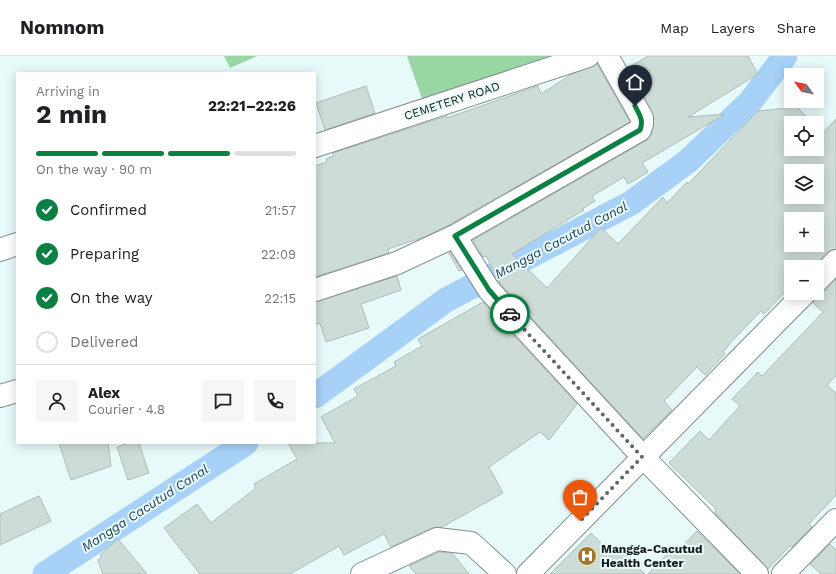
<!DOCTYPE html>
<meta charset="utf-8">
<style>
:root{--surface:#fff;--page:#f6f6f6;--text:#202124;--muted:#757577;--line:#e0e0e0;--accent:#0b8043}
body{margin:0;font-family:"Work Sans",sans-serif;background:var(--page);color:var(--text);height:100vh;display:flex;flex-direction:column;font-size:15px;white-space:nowrap}
*{box-sizing:border-box;margin:0}
p{font-size:13px;color:var(--muted)}
.icon{flex:none;width:22px;height:22px;fill:none;stroke:currentColor;stroke-width:2;stroke-linecap:round;stroke-linejoin:round}
.map{position:relative;flex:1;overflow:hidden}
.side{position:absolute;left:16px;top:16px;width:300px;height:372px;display:flex;flex-direction:column;background:var(--surface);border-radius:0px;box-shadow:0 2px 10px #0003}
.side>*{flex:none}
.needle{width:26px;rotate:303deg}
.buttons{position:absolute;left:784px;top:12px;display:grid;gap:8px}
.buttons a{display:grid;place-items:center;width:40px;height:40px;border-radius:0px;background:var(--surface);box-shadow:0 2px 10px #0003;font-size:20px}
.pin{position:absolute;display:grid;place-items:center;width:34px;height:34px;color:#fff;margin:-41px -17px;border-radius:50% 50% 50% 0;rotate:-45deg;box-shadow:0 0 4px #0007}
.pin .icon{rotate:45deg}
.courier{position:absolute;display:grid;place-items:center;width:40px;height:40px;margin:-20px;border:3px solid #0b8043;border-radius:50%;background:#fff;color:#222;box-shadow:0 1px 5px #0007}
.summary em{font-style:normal;font-weight:700}
.summary div{display:flex;flex-direction:column-reverse}
.summary{display:flex;align-items:center;justify-content:space-between;height:68px;padding:0 20px}
h1{font-size:26px;font-weight:700;line-height:30px}
.bar{display:grid;grid-template-columns:repeat(4,1fr);gap:6px 4px;align-content:center;height:48px;padding:0 20px}
.bar i{height:5px;border-radius:3px;background:var(--line)}
.bar .selected{background:var(--accent)}
.bar p{grid-column:span 4}
.line{display:flex;align-items:center;gap:10px;padding:0 20px;border-top:1px solid var(--line)}
.line div{flex:1}
.round{display:grid;place-items:center;flex:none;width:42px;height:42px;border-radius:0px;background:var(--page)}
ol{padding:0 20px;list-style:none}
li{display:flex;align-items:center;gap:12px;height:44px}
li p{margin-inline-start:auto}
li .icon{padding:4px;border-radius:50%;background:var(--accent);color:#fff;stroke-width:4}
li:last-child{color:var(--muted)}
li i{width:22px;height:22px;border:2px solid var(--line);border-radius:50%}
header{display:flex;align-items:center;gap:24px;box-sizing:border-box;height:56px;padding:0 20px;background:var(--surface);border-bottom:1px solid var(--line)}
header strong{font-size:19px}
nav{display:flex;gap:22px;margin-inline-start:auto;font-size:14px}
.map>svg:first-child{display:block}
.green{fill:#98d7a3}
.lines{fill:none;stroke-linecap:round;stroke-linejoin:round}
.canal{stroke:#a7d1f7;stroke-width:25}
.building{fill:#cedcd7;stroke:#aebdb8;fill-rule:evenodd}
.street-casing{stroke:#808f8f;stroke-width:24}
.street{stroke:#fff;stroke-width:22}
.done{stroke:#5e6868;stroke-width:4;stroke-dasharray:0 7.2}
.route{stroke:#0b8043;stroke-width:5}
.labels{text-anchor:middle;dominant-baseline:central;stroke-width:4;stroke-linejoin:round;paint-order:stroke}
.street-label{font-size:12px;fill:#141a1a;stroke:#e8f9f9}
.poi-label{font-size:12px;font-weight:bold;fill:#141a1a;stroke:#e8f9f9;text-anchor:start}
.water-label{font-size:13px;font-style:italic;fill:#193851;stroke:#e8f9f9}
</style>
<header>
<strong>Nomnom</strong>
<nav><a>Map</a><a>Layers</a><a>Share</a></nav>
</header>
<div class="map">
<svg width="836" height="518" viewBox="0 0 836 518">
<rect width="100%" height="100%" fill="#e8f9f9"/>
<g class="green">
<path d="M224,0H257L230,12Z"/>
<path d="M407,0H564L424,48Z"/>
</g>
<g class="lines">
<g class="canal">
<path d="M315,340L446,244L631,147L688,105L750,46L785,0"/>
<path d="M45,518L246,387"/>
</g>
</g>
<g class="building">
<path d="M648,0H748L758,18L688,61L725,58L642,107L648,116L628,128L624,121L592,140L595,145L582,153L584,154L512,198L547,232L601,172L618,188L663,141L667,147L687,126L688,128L758,55L797,51L813,67H791V93H817V71L823,77L836,63V193L827,196L813,211H791V230L764,258L761,255L732,285L723,296L725,298L705,319L697,311L664,345L672,354L643,383L502,230L486,200L483,201L473,184L647,84L652,78L654,62L628,12ZM791,115H817V141H791ZM791,163H817V189H791Z"/>
<path d="M597,8L630,66L449,169L424,181L388,193L389,197L315,221V110L327,106L326,103L333,100V97L447,60V62L538,30L541,38L572,18Z"/>
<path d="M366,30L375,57L325,74L316,47Z"/>
<path d="M450,196L462,214L459,215L449,197Z"/>
<path d="M397,220L401,234L361,248L369,272L326,286L320,267L315,269V246Z"/>
<path d="M836,223V320L827,329L836,337V439L809,468L812,471L792,491L790,490L768,513L715,457L716,453L669,407L700,375L709,384L740,350L732,343L758,316L762,320L823,256L813,247L817,237L826,234Z"/>
<path d="M483,246L577,348L549,384L540,376L489,411L503,437L442,471L432,472L391,491L384,478L344,499L339,490L290,518H200L164,472L197,448L211,467L256,432L254,428L297,403L288,387H335L321,361L358,340L354,333L396,310L394,306L422,290L418,283Z"/>
<path d="M59,387H108L111,410L71,424Z"/>
<path d="M129,387H139L149,417L128,424L117,391Z"/>
<path d="M39,440L51,465L0,489V458Z"/>
<path d="M697,475L740,518H648L671,494L675,498Z"/>
<path d="M591,477L612,498L618,492L645,518H550Z"/>
<path d="M118,483L147,518H103L98,504L102,501L100,499Z"/>
<path d="M830,488L836,494V518H821L810,508Z"/>
<path d="M439,496L452,497L469,518H416L409,510Z"/>
</g>
<g class="lines">
<g class="street-casing">
<g id="street">
<path d="M315,90L588,0"/>
<path d="M455,180L489,234L643,401L757,518"/>
<path d="M0,194L17,188"/>
<path d="M817,225L836,205"/>
<path d="M315,234L397,207L455,180L640,74L642,68V62L607,0"/>
<path d="M0,340L17,335"/>
<path d="M362,518L437,483L471,487L505,518"/>
<path d="M528,518L805,237"/>
<path d="M783,518L836,464"/>
</g>
</g>
<use href="#street" class="street"/>
</g>
<g class="lines">
<path class="done" d="M510,258L642,401L580,465"/>
<path class="route" d="M510,258L489,234L455,180L640,74C644,64 639,58 635,50"/>
</g>
<defs>
<g id="hospital-disc" transform="scale(1)"><circle r="9.5" fill="#a37628" stroke="#e8f9f9"/><path d="M-5-5h3v3.5h4V-5h3V5h-3V1.5h-4V5h-3Z" fill="#fff"/></g>
</defs>
<g fill-rule="evenodd">
<use href="#hospital-disc" x="587" y="500"/>
</g>
<g class="labels">
<g class="street-label">
<text transform="translate(452 45) rotate(-18)">CEMETERY ROAD</text>
</g>
<g class="poi-label">
<text x="601" y="493">Mangga-Cacutud<tspan x="601" dy="14">Health Center</tspan></text>
</g>
<g class="water-label">
<text transform="translate(561 184) rotate(-28)">Mangga Cacutud Canal</text>
<text transform="translate(145 452) rotate(-33)">Mangga Cacutud Canal</text>
</g>
</g>
</svg>
<div class="buttons">
<a><svg class="needle" viewBox="-14 -14 28 28"><path d="M0-13l5 13h-10z" fill="#e53935"/><path d="M0 13l5-13h-10z" fill="#757577"/></svg></a>
<a><svg class="icon" aria-label="locate" viewBox="0 0 24 24"><circle cx="12" cy="12" r="6"/><path d="M12 2v4M12 18v4M2 12h4M18 12h4"/></svg></a>
<a><svg class="icon" aria-label="layers" viewBox="0 0 24 24"><path d="M12 4l9 5-9 5-9-5zM3 14l9 5 9-5"/></svg></a>
<a>+</a>
<a>−</a>
</div>
<div class="pin" style="left:580px;top:465px;background:#ea580c"><svg class="icon" aria-label="bag" viewBox="0 0 24 24"><path d="M5 8h14l-1 12H6zM9 8a3 3 0 0 1 6 0"/></svg></div>
<div class="pin" style="left:635px;top:50px;background:#1f2937"><svg class="icon" aria-label="home" viewBox="0 0 24 24"><path d="M3 11l9-7 9 7M6 9v11h12V9"/></svg></div>
<div class="courier" style="left:510px;top:258px"><svg class="icon" aria-label="car" viewBox="0 0 24 24"><path d="M5 17H2v-5l4-1 3-4h7l3 4 3 1v5h-3M9 17h6M6 11h13"/><circle cx="7" cy="17" r="2"/><circle cx="17" cy="17" r="2"/></svg></div>
<section class="side">
<div class="summary"><div><h1>2 min</h1><p>Arriving in</p></div><em>22:21–22:26</em></div>
<div class="bar"><i class="selected"></i><i class="selected"></i><i class="selected"></i><i></i><p>On the way · 90 m</p></div>
<ol>
<li><svg class="icon" aria-label="check" viewBox="0 0 24 24"><path d="M5 12l5 5 9-10"/></svg>Confirmed<p>21:57</p></li>
<li><svg class="icon" aria-label="check" viewBox="0 0 24 24"><path d="M5 12l5 5 9-10"/></svg>Preparing<p>22:09</p></li>
<li><svg class="icon" aria-label="check" viewBox="0 0 24 24"><path d="M5 12l5 5 9-10"/></svg>On the way<p>22:15</p></li>
<li><i></i>Delivered</li>
</ol>
<div class="line" style="height:72px"><a class="round"><svg class="icon" aria-label="person" viewBox="0 0 24 24"><circle cx="12" cy="8" r="4"/><path d="M4 21q1-7 8-7t8 7"/></svg></a><div><b>Alex</b><p>Courier · 4.8</p></div><a class="round"><svg class="icon" aria-label="chat" viewBox="0 0 24 24"><path d="M4 5h16v11H9l-5 4z"/></svg></a><a class="round"><svg class="icon" aria-label="phone" viewBox="0 0 24 24"><path d="M5 4h4l2 5-3 2q2 4 5 5l2-3 5 2v4C11 20 4 13 5 4z"/></svg></a></div>
</section>
</div>
